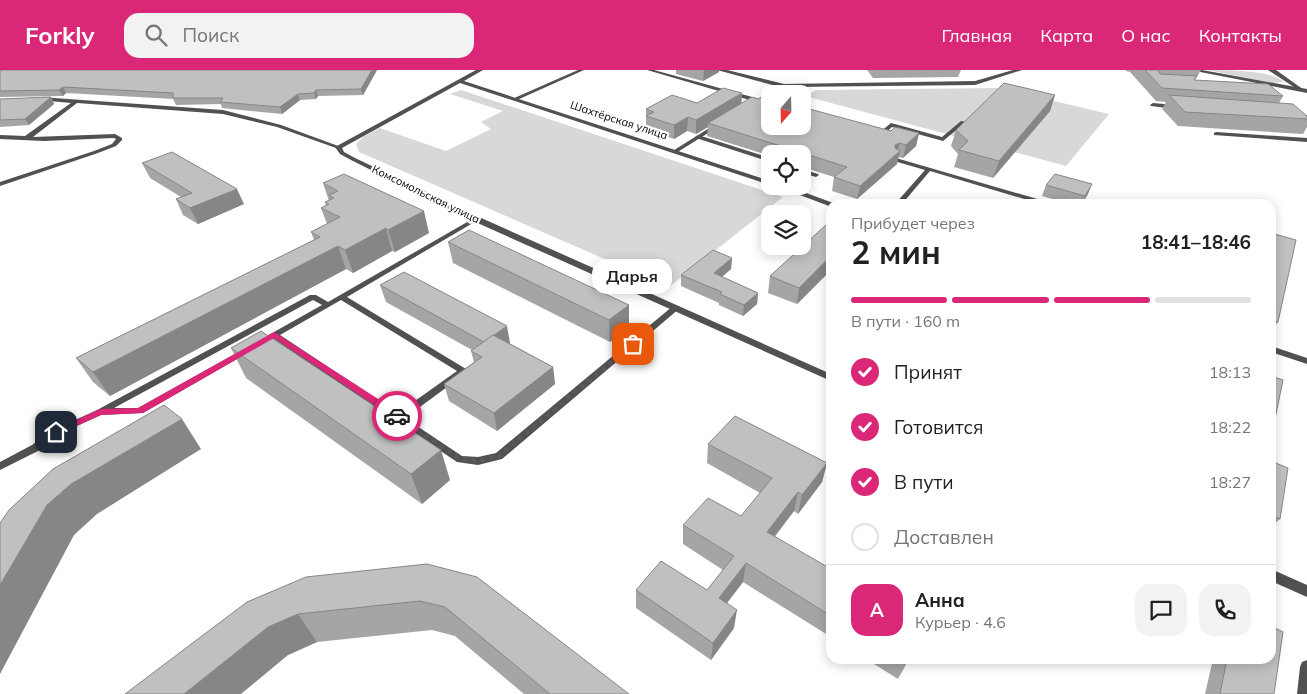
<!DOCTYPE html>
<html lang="ru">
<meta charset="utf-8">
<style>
:root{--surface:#fff;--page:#f2f2f2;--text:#202124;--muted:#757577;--line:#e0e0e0;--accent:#db2777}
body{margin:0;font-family:Mulish,sans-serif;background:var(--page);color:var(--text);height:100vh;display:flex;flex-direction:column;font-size:19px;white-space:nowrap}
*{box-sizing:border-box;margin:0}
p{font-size:16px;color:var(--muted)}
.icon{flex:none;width:28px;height:28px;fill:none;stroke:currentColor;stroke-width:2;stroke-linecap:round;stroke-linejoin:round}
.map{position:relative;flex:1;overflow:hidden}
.details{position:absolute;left:826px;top:129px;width:450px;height:465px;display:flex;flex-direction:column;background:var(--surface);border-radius:15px;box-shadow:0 2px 12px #0003}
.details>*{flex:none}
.needle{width:32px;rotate:200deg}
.fabs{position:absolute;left:761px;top:15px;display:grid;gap:10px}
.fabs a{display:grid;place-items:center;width:50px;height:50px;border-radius:10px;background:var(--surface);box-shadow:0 2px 12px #0003;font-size:25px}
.pin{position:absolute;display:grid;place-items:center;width:42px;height:42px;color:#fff;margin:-21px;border-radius:10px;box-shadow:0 2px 8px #0006}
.courier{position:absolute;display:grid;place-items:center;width:50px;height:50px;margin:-25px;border:4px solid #db2777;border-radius:50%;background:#fff;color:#222;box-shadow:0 1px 6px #0007}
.bubble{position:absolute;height:35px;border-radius:15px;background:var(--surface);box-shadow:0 2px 12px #0003;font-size:16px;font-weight:700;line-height:35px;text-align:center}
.head em{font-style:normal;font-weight:700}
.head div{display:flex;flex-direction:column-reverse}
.head{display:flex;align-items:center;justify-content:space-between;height:85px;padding:0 25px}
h1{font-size:32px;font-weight:700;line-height:38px}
.bar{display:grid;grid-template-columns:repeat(4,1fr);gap:8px 5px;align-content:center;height:60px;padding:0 25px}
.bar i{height:6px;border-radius:4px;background:var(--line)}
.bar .current{background:var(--accent)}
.bar p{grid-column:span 4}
.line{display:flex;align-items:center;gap:12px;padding:0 25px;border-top:1px solid var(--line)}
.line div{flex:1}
.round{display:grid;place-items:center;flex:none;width:52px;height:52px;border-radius:15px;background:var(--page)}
ol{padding:0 25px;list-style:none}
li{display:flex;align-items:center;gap:15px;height:55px}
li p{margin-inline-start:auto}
li .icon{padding:5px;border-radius:50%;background:var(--accent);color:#fff;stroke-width:4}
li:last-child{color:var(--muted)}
li i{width:28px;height:28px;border:2px solid var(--line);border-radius:50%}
header{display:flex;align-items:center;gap:30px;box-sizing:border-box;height:70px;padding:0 25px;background:var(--accent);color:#fff}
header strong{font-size:24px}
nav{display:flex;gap:28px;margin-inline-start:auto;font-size:18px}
.search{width:350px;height:45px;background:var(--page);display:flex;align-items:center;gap:12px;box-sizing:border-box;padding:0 18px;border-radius:15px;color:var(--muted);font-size:19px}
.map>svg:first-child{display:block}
.green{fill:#d8d8d8}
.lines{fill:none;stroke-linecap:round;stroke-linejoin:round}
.service{fill:#515151;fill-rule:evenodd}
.minor{fill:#515151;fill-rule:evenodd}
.tertiary{fill:#515151;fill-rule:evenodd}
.wall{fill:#a5a5a5}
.shaded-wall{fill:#868686}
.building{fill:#c0c0c0;stroke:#868686}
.route{fill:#db2777}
.done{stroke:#595959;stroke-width:5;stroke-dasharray:0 9}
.labels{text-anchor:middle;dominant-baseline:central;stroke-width:4.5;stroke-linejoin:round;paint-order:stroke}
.far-street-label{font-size:11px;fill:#000;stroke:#fff}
</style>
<header>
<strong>Forkly</strong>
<div class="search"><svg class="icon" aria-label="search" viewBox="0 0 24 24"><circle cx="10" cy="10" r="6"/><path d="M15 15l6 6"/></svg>Поиск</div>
<nav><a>Главная</a><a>Карта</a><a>О нас</a><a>Контакты</a></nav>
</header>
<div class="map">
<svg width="1307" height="624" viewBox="0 0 1307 624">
<rect width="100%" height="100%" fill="#fff"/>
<g class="green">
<path d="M1207,0C1227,0 1272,0 1284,12L1271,13Z"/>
<path d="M999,18L1109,44L1066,96L805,26L816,20Z"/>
<path d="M461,20L783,127L669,217L359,82L356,74L363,67L380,58L446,81L491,59L481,52L503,41L450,24Z"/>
</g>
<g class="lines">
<g class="service">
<path d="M578,0H584L517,30L512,29Z"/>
<path d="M647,0H654L770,32V36Z"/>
<path d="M1268,0H1276L1304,20L1300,21Z"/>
<path d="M961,51L966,52L943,71L892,57L882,66L874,64L879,63L891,53L942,67Z"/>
<path d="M698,65L770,88V92L696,68L695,67Z"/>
<path d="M896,88L1051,133L1052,134H1041L930,101L902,134H895L925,100L894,91L893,90Z"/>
<path d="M802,99L818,104L819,105L816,107L802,103Z"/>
<path d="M476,147L478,148V150L347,227L466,299L467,301L466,303L405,348L462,386L478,387L496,383L673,236H679L680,238L502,389L478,395L457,392L274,269L264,275H258L257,273L258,271L322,235L313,230L114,338H138L242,280L245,279L249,282L143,343L101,345L59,364L38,381L0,400V392L32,375L53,360L97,340L310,225H316L328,232ZM341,230L457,301L398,343L280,265Z"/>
</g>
<g class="minor">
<path d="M717,0H727L784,14L975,11L1013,0H1022L975,15L791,17C783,18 779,24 770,24L780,17Z"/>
<path d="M1190,0H1202L1307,19V23Z"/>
<path d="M40,27L223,40L281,55L341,77L336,78L277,57L223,44L77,33L33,67L115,64L122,68V70L116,76L98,83L0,116V112L94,81L112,74L116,69L114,68L44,71L0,69V65L25,66L71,33L38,30V28Z"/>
<path d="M1153,33L1175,35L1178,37L1175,39L1151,36L1150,35Z"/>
<path d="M719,52L721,53V55L676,83L671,82Z"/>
<path d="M1216,62L1307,68V72L1214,65V63Z"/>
<path d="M1307,590V624H1297L1300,597L1302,592Z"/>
</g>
<g class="tertiary">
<path d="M476,0H483L464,11L770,111V115L460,13L342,78L344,82L355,88L479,147L831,304V311L473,151L351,90L340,84L335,77Z"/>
<path d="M776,116H787L836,134L829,136Z"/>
<path d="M1271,276L1307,288V294L1271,282Z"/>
<path d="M1271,499L1307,515V527L1271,511Z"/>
</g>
</g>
<g class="wall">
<path d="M0,0H377L363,25L318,26L316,29L300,30L282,44L222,38L221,34L176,35L173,29L66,23L63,26L0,27Z"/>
<path d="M676,0H719V2L703,11L676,4Z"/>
<path d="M867,0H961L958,7L873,8Z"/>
<path d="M1126,0H1201L1195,10L1283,26L1279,33L1307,46V57L1303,64L1178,56L1162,39L1166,32L1156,31L1130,2L1126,1Z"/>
<path d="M742,23L741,34L891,61L919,63L916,76L903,88L898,87L897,94L857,129L832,121L834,107L802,97V84H770V86L707,66L708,57L696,64L687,61L674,69L646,60V39L697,33Z"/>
<path d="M1055,25L1050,41L993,108L954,97L958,84L951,76L956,60Z"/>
<path d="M51,27L54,34L29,55L0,57V29Z"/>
<path d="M142,93L244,134L198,154L183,145L176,129L181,127L150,108Z"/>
<path d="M323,113L429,163L395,182L392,181L353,203L346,199L110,326L93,312L76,288L314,170L311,162L327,154L321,138L326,135L325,132L329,131Z"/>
<path d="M1046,115L1088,124L1082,134H1070L1042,126Z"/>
<path d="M831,155V200L797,234L768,223L770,206Z"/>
<path d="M1271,163L1278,252L1271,261Z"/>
<path d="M448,172L629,235V256L610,272L453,193Z"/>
<path d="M732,188L731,199L722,207L758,223L757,234L743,246L719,235V233L681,216V205Z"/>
<path d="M380,215L510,273H509L553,297L555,314L497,361L449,331L444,314L474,292L471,281L472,280L386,232Z"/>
<path d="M231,278L450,410L422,434L246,308Z"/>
<path d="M708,374L827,393L822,412L798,444L794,441L774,466L831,499V567L743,512L727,533L734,558L711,590L636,538V520H707L723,500L683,474V455L741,446L760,423L707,393Z"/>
<path d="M1271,391L1280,449L1271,457Z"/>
<path d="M427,494L629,624H524L455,566L432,560L317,572L288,585L247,532Z"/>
<path d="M866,589H909L898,609Z"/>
<path d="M1213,589H1271L1274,624H1205Z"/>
</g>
<g class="shaded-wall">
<path d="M372,0H377L363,25L361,19Z"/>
<path d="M704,0H719V2L703,11Z"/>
<path d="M63,17L66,23L63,26L59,20Z"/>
<path d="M316,20L318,26L316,29L314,23Z"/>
<path d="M742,23L741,37L708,53V57L696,64V50Z"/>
<path d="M298,24L300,30L282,44L280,37Z"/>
<path d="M1055,25L1050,41L993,108L999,91Z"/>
<path d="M51,27L54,34L29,55L25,49Z"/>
<path d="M688,47L687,61L674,69V55Z"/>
<path d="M919,63L916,76L903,88L906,75Z"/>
<path d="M900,73L897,83L900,81L897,94L857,129L860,116L895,75Z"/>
<path d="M1092,114L1088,124L1081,134L1085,126Z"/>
<path d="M237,119L244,134L198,154L190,138Z"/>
<path d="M424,141L429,163L395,182L388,160Z"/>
<path d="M386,158L392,181L353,203L345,180Z"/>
<path d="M338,176L346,199L110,326L93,302Z"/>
<path d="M831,186V200L797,234L799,218Z"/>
<path d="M732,188L731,199L713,214L714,203Z"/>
<path d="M758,223L757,234L743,246L744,235Z"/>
<path d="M629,235V256L610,272L609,250Z"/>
<path d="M507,256L510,273L488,289L484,272Z"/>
<path d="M553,297L555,314L497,361L494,343Z"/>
<path d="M182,349L201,379L97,444L74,465L0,604V515L47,435L71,414Z"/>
<path d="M441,380L450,410L422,434L411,404Z"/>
<path d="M827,393L822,412L798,444L802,425Z"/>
<path d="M798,422L794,441L764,481L767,462Z"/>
<path d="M746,493L743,512L717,546L719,528Z"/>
<path d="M737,540L734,558L711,590L713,573Z"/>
<path d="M298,544L317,572L288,585L241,624H184L268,557Z"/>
</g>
<g class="building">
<path d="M0,0H372L361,19L316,20L314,23L298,24L280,37L220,32L223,28H173V23L63,17L59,20L0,21Z"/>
<path d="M1145,0H1158L1160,4L1197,6L1194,10L1268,14L1283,26L1162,18Z"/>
<path d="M1004,13L1055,25L999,91L959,80L968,71L956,60Z"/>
<path d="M723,18L742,23L696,50L688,47L674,55L646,46L654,42L646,39L672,25L697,33Z"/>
<path d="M1169,25L1293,34L1307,46V49L1185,42Z"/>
<path d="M763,26L770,28V56H802V37L891,61L895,57L919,63L906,75L900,73L895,75V78L900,81L860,116L834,107L847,97L708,53L752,27L758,29Z"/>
<path d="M51,27L25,49L0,50V29Z"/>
<path d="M172,82L237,119L190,138L176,129L192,123L142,93Z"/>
<path d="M344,104L424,141L388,160L386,158L345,180L338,176L93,302L76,288L320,167L311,162L340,147L321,138L329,134L325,132L334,128L329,125L338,121L323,113Z"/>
<path d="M1055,104L1092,114L1085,126L1046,115Z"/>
<path d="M827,154L831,155V186L799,218L770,206Z"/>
<path d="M469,160L629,235L609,250L448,172Z"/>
<path d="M1271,163L1296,170L1278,252L1271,250Z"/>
<path d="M713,180L732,188L714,203L758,223L744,235L720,224L722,222L681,205Z"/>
<path d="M404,202L507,256L484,272L380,215Z"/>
<path d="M261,261L441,380L411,404L231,278Z"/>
<path d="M493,265L553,297L494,343L444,314L482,287L471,281Z"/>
<path d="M1271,306L1283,310L1271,368Z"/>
<path d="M164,335L182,349L71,414L47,435L0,515V453L9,440L53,399Z"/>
<path d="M735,346L827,393L802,425L798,422L767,462L831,499V546L746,493L719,528L737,540L713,573L636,520L661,491L707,520L734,486L683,455L708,428L741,446L772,408L708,374Z"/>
<path d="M1271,391L1288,398L1280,449L1271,445Z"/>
<path d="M427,494L477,507L629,624H550L445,537L420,531L298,544L268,557L184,624H125L247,532L306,507Z"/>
<path d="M1271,556L1283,562L1274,624H1220L1227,589H1271Z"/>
<path d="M901,589H908L907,592Z"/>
</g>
<path class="route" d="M274,262L400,343V348H394L274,268L143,343L101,345L59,364L56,365L51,362L100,339L138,338Z"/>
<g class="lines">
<path class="done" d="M397,346L460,389L478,391L499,386L633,274"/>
</g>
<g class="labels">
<g class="far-street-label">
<text transform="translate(619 50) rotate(18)">Шахтёрская улица</text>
<text transform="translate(426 124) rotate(26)">Комсомольская улица</text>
</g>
</g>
</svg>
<div class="fabs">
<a><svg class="needle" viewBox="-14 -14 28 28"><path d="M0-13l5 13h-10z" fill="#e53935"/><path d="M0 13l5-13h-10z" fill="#757577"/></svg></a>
<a><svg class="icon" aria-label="locate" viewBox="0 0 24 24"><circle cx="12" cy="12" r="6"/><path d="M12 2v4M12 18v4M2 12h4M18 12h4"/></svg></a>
<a><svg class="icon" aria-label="layers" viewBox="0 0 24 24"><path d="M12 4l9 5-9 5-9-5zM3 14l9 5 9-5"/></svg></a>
</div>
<div class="pin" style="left:633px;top:274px;background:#ea580c"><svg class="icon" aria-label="bag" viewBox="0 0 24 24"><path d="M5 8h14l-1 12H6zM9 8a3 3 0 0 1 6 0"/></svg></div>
<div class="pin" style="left:56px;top:362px;background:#1f2937"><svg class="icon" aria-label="home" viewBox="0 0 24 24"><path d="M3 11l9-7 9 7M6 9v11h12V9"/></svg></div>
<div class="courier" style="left:397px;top:346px"><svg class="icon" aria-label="car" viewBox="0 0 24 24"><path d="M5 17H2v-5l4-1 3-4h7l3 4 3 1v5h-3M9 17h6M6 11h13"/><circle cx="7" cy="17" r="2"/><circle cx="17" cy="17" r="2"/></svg></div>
<div class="bubble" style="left:592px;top:189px;width:80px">Дарья</div>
<section class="details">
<div class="head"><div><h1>2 мин</h1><p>Прибудет через</p></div><em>18:41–18:46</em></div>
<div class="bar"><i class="current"></i><i class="current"></i><i class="current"></i><i></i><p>В пути · 160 m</p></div>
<ol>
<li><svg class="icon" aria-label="check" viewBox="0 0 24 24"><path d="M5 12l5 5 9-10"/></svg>Принят<p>18:13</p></li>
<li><svg class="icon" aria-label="check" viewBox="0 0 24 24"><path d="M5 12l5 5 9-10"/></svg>Готовится<p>18:22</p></li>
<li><svg class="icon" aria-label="check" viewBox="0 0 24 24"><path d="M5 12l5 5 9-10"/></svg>В пути<p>18:27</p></li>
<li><i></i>Доставлен</li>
</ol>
<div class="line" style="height:90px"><b class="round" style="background:var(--accent);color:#fff">А</b><div><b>Анна</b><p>Курьер · 4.6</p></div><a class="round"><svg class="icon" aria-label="chat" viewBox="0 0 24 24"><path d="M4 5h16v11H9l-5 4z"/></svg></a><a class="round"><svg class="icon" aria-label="phone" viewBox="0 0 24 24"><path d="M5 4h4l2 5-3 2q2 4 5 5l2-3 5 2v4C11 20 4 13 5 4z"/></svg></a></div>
</section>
</div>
